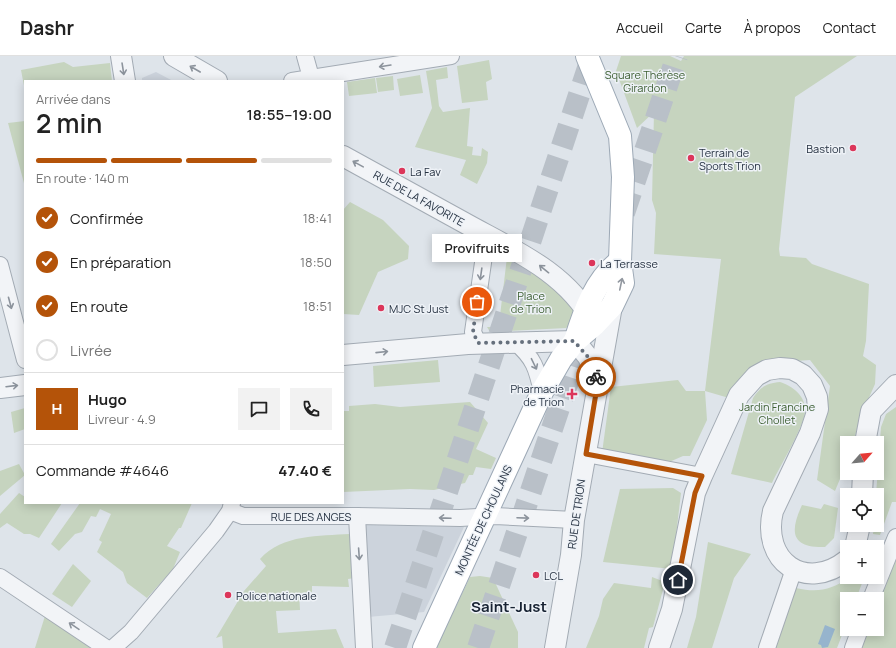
<!DOCTYPE html>
<html lang="fr">
<meta charset="utf-8">
<style>
:root{--surface:#fff;--page:#f2f2f2;--text:#222;--muted:#767676;--line:#e0e0e0;--accent:#b45309}
body{margin:0;font-family:Manrope,sans-serif;background:var(--page);color:var(--text);height:100vh;display:flex;flex-direction:column;font-size:15px;white-space:nowrap}
*{box-sizing:border-box;margin:0}
p{font-size:13px;color:var(--muted)}
.icon{flex:none;width:22px;height:22px;fill:none;stroke:currentColor;stroke-width:2;stroke-linecap:round;stroke-linejoin:round}
.map{position:relative;flex:1;overflow:hidden}
.sheet{position:absolute;left:24px;top:24px;width:320px;height:424px;display:flex;flex-direction:column;background:var(--surface);border-radius:0px;box-shadow:0 2px 10px #0003}
.sheet>*{flex:none}
.needle{width:26px;rotate:63deg}
.buttons{position:absolute;left:840px;top:380px;display:grid;gap:8px}
.buttons a{display:grid;place-items:center;width:44px;height:44px;border-radius:0px;background:var(--surface);box-shadow:0 2px 10px #0003;font-size:20px}
.pin{position:absolute;display:grid;place-items:center;width:34px;height:34px;color:#fff;margin:-17px;border:2px solid #fff;border-radius:50%;box-shadow:0 1px 4px #0007}
.courier{position:absolute;display:grid;place-items:center;width:40px;height:40px;margin:-20px;border:3px solid #b45309;border-radius:50%;background:#fff;color:#222;box-shadow:0 1px 5px #0007}
.bubble{position:absolute;height:28px;border-radius:0px;background:var(--surface);box-shadow:0 2px 10px #0003;font-size:13px;font-weight:600;line-height:28px;text-align:center}
.head em{font-style:normal;font-weight:600}
.head div{display:flex;flex-direction:column-reverse}
.head{display:flex;align-items:center;justify-content:space-between;height:68px;padding:0 12px}
h1{font-size:26px;font-weight:600;line-height:30px}
.bar{display:grid;grid-template-columns:repeat(4,1fr);gap:6px 4px;align-content:center;height:48px;padding:0 12px}
.bar i{height:5px;border-radius:3px;background:var(--line)}
.bar .selected{background:var(--accent)}
.bar p{grid-column:span 4}
.line{display:flex;align-items:center;gap:10px;padding:0 12px;border-top:1px solid var(--line)}
.line div{flex:1}
.round{display:grid;place-items:center;flex:none;width:42px;height:42px;border-radius:0px;background:var(--page)}
ol{padding:0 12px;list-style:none}
li{display:flex;align-items:center;gap:12px;height:44px}
li p{margin-inline-start:auto}
li .icon{padding:4px;border-radius:50%;background:var(--accent);color:#fff;stroke-width:4}
li:last-child{color:var(--muted)}
li i{width:22px;height:22px;border:2px solid var(--line);border-radius:50%}
header{display:flex;align-items:center;gap:24px;box-sizing:border-box;height:56px;padding:0 20px;background:var(--surface);border-bottom:1px solid var(--line)}
header strong{font-size:19px}
nav{display:flex;gap:22px;margin-inline-start:auto;font-size:14px}
.map>svg:first-child{display:block}
.built{fill:#ccd3dc}
.green{fill:#c6d4bf}
.water{fill:#96b4cd}
.lines{fill:none;stroke-linecap:round;stroke-linejoin:round}
.trunk-tunnel{stroke:#b9c0c8;stroke-width:22;stroke-dasharray:22 11;stroke-linecap:butt}
.minor-casing{stroke:#a3abb4;stroke-width:18}
.tertiary-casing{stroke:#a3abb4;stroke-width:22}
.primary-casing{stroke:#9da9b6;stroke-width:24}
.minor{stroke:#f2f4f7;stroke-width:16}
.tertiary{stroke:#f2f4f7;stroke-width:20}
.primary{stroke:#fff;stroke-width:22}
.oneway{stroke:#8c939c}
.oneway2{stroke:#9298a0}
.done{stroke:#66707d;stroke-width:4;stroke-dasharray:0 7.2}
.route{stroke:#b45309;stroke-width:5}
.poi-dot{fill:#dc365a;stroke:#eef2f7;stroke-width:1.5}
.labels{text-anchor:middle;dominant-baseline:central;stroke-width:3;stroke-linejoin:round;paint-order:stroke}
.park-label{font-size:11px;fill:#3d5f32;stroke:#eef2f7}
.poi-label{font-size:11px;fill:#263242;stroke:#eef2f7;text-anchor:start}
.street-label{font-size:11px;fill:#263242;stroke:#eef2f7}
.district-label{font-size:15px;font-weight:bold;fill:#182333;stroke:#eef2f7}
</style>
<header>
<strong>Dashr</strong>
<nav><a>Accueil</a><a>Carte</a><a>À propos</a><a>Contact</a></nav>
</header>
<div class="map">
<svg width="896" height="592" viewBox="0 0 896 592">
<rect width="100%" height="100%" fill="#dee4ea"/>
<g class="built">
<path d="M156,16L173,25H142V22Z"/>
<path d="M362,469L464,471L424,556L368,561Z"/>
</g>
<g class="green">
<path d="M621,0H670L681,5L684,0H857L795,41L779,193L780,200L806,202L812,208L869,228L866,285L863,300L876,309L875,328L860,362L853,387H847V406L835,435L817,424L830,330L810,304L780,306L729,342L705,335L707,364L690,400H683L667,407L602,397L611,331L678,324L686,335H705L721,203L654,198L656,157L652,144L654,56L637,72L616,15Z"/>
<path d="M489,4L492,23L486,26L488,44L462,47L457,10Z"/>
<path d="M64,6L73,11L110,7L112,25H25V35L21,14Z"/>
<path d="M447,11L448,22L436,24L439,50L443,56L470,52L467,90L473,91L472,99L481,100L482,92L488,96L487,107L477,128L460,119L466,104L415,91L432,52L426,15Z"/>
<path d="M420,19L423,37L400,40L397,23Z"/>
<path d="M393,20L394,34L378,36L376,22Z"/>
<path d="M375,22L377,37L349,40L347,26Z"/>
<path d="M25,65V131L8,67Z"/>
<path d="M350,146L383,164L409,190L408,203L378,216L359,259L343,258V154Z"/>
<path d="M497,191L533,208L575,254L571,268L566,272L490,276L487,271H496L499,268L507,201L506,198L496,197Z"/>
<path d="M438,304L440,326L374,331L373,310Z"/>
<path d="M780,326C793,330 807,341 805,357C802,374 780,410 772,427L731,418L753,342C760,331 767,327 780,326Z"/>
<path d="M470,346L488,367L476,393L496,402L491,413L476,411L473,419H469L465,427L434,434L410,433L343,436V355H349V350L375,348L400,351Z"/>
<path d="M896,351V446H892L880,479L873,478L874,469H877L876,439L881,371L886,358Z"/>
<path d="M25,352V373L14,377L11,356Z"/>
<path d="M19,408L25,419L0,440V415Z"/>
<path d="M673,432L681,437L672,513L603,506L620,433Z"/>
<path d="M19,437L25,441V447H62L39,482L30,478H24L7,467L0,472V458Z"/>
<path d="M80,447H192L181,472H179L167,490L180,496L173,513L147,542L127,527L123,516L97,496L102,486L99,484L111,458L100,453L96,461L91,460L82,476L75,478L59,495L51,488Z"/>
<path d="M824,448L838,452L834,482L825,491C790,492 790,475 802,449L821,453Z"/>
<path d="M350,478L355,522L348,523L349,531L312,530V536L299,537L300,554L276,555L278,577L336,573L344,592H223L222,580L216,582L244,535L266,510L260,503C283,478 319,480 350,478Z"/>
<path d="M708,486L751,498L734,522L712,592H687L696,561Z"/>
<path d="M896,503V592H861L869,573H877V552Z"/>
<path d="M73,508L91,525L72,551L52,538Z"/>
<path d="M480,520L493,522L518,576V592H436L470,521Z"/>
<path d="M652,521L665,526L653,571L649,572L644,592H586L599,560L603,543L614,527L651,532Z"/>
<path d="M850,521L864,522L856,543H847V566L837,592H775L796,532C818,537 831,534 850,521Z"/>
<path d="M45,560L90,592H35Z"/>
</g>
<path class="water" d="M825,569L835,573L828,591L822,592L821,589L818,588Z"/>
<g class="lines">
<g class="trunk-tunnel">
<path d="M624,157L677,0"/>
<path d="M395,592L592,0"/>
<path d="M478,592L585,275"/>
</g>
<g class="minor-casing">
<g id="minor">
<path d="M305,0L312,25"/>
<path d="M292,25L451,0"/>
<path d="M0,209L25,304"/>
<path d="M515,286C534,302 537,313 542,336"/>
<path d="M478,287L473,276L486,186L488,180"/>
<path d="M586,398L702,420"/>
<path d="M230,455L243,460H357L460,462L495,460L574,464"/>
<path d="M357,460L364,592"/>
<path d="M0,521L106,592"/>
<path d="M871,543L896,481"/>
<path d="M113,592L131,576L216,475L230,455L232,447"/>
<path d="M767,592L794,513"/>
<path d="M853,592L860,573"/>
</g>
</g>
<g class="tertiary-casing">
<g id="tertiary">
<path d="M121,0L125,25"/>
<path d="M174,0L217,25"/>
<path d="M343,100C383,122 423,144 463,166C511,193 566,215 593,266"/>
<path d="M343,299L468,288L575,285L588,301L598,325"/>
<path d="M0,332L25,329"/>
<path d="M865,387L871,355L896,329"/>
<path d="M862,439L863,417"/>
<path d="M855,491L860,469"/>
<path d="M555,592L571,499L574,464L612,250"/>
<path d="M659,592L672,553L695,437L702,420L739,339L756,320L767,314L780,312L792,313L803,319L812,329L817,341L818,353L810,377L773,455C761,505 805,537 847,504"/>
</g>
</g>
<g class="primary-casing">
<g id="primary">
<path d="M575,285C584,256 595,224 620,205"/>
<path d="M424,592L542,336L561,303L575,285L595,268L612,250L623,227L620,205L623,121L620,80L587,0"/>
</g>
</g>
<use href="#minor" class="minor"/>
<use href="#tertiary" class="tertiary"/>
<use href="#primary" class="primary"/>
</g>
<defs><path id="oneway-shaft" d="M-6 0H5M1.5-3L5.5 0L1.5 3" fill="none" stroke-width="1.6" stroke-linecap="round" stroke-linejoin="round"/></defs>
<g class="oneway">
<use href="#oneway-shaft" transform="translate(385 10) rotate(171)"/>
<use href="#oneway-shaft" transform="translate(123 13) rotate(81)"/>
<use href="#oneway-shaft" transform="translate(195 13) rotate(-150)"/>
<use href="#oneway-shaft" transform="translate(358 108) rotate(-151)"/>
<use href="#oneway-shaft" transform="translate(544 213) rotate(-141)"/>
<use href="#oneway-shaft" transform="translate(481 218) rotate(98)"/>
<use href="#oneway-shaft" transform="translate(10 247) rotate(75)"/>
<use href="#oneway-shaft" transform="translate(382 296) rotate(-6)"/>
<use href="#oneway-shaft" transform="translate(534 308) rotate(64)"/>
<use href="#oneway-shaft" transform="translate(12 330) rotate(-7)"/>
<use href="#oneway-shaft" transform="translate(445 462) rotate(-178)"/>
<use href="#oneway-shaft" transform="translate(523 462) rotate(2)"/>
<use href="#oneway-shaft" transform="translate(359 498) rotate(86)"/>
<use href="#oneway-shaft" transform="translate(74 570) rotate(-146)"/>
</g>
<use class="oneway2" href="#oneway-shaft" transform="translate(621 228) rotate(-78)"/>
<g class="lines">
<path class="done" d="M477,246L473,276L478,287L574,285L588,301L596,321"/>
<path class="route" d="M596,321L598,325L586,398L702,420L695,437L678,524"/>
</g>
<g class="poi-dot">
<circle cx="853" cy="92" r="4"/>
<circle cx="691" cy="102" r="4"/>
<circle cx="402" cy="115" r="4"/>
<circle cx="592" cy="207" r="4"/>
<circle cx="381" cy="252" r="4"/>
<path d="M570 332h4v4h4v4h-4v4h-4v-4h-4v-4h4z"/>
<circle cx="536" cy="519" r="4"/>
<circle cx="228" cy="539" r="4"/>
</g>
<g class="labels">
<g class="park-label">
<text x="645" y="18">Square Thérèse<tspan x="645" dy="13">Girardon</tspan></text>
<text x="531" y="239">Place<tspan x="531" dy="13">de Trion</tspan></text>
<text x="777" y="350">Jardin Francine<tspan x="777" dy="13">Chollet</tspan></text>
</g>
<g class="poi-label">
<text x="845" y="92" text-anchor="end">Bastion</text>
<text x="699" y="96">Terrain de<tspan x="699" dy="13">Sports Trion</tspan></text>
<text x="410" y="115">La Fav</text>
<text x="600" y="207">La Terrasse</text>
<text x="389" y="252">MJC St Just</text>
<text x="564" y="332" text-anchor="end">Pharmacie<tspan x="564" dy="13">de Trion</tspan></text>
<text x="544" y="519">LCL</text>
<text x="236" y="539">Police nationale</text>
</g>
<g class="street-label">
<text transform="translate(419 142) rotate(29)">RUE DE LA FAVORITE</text>
<text transform="translate(576 458) rotate(-82)">RUE DE TRION</text>
<text x="311" y="460">RUE DES ANGES</text>
<text transform="translate(483 464) rotate(-65)">MONTÉE DE CHOULANS</text>
</g>
<g class="district-label">
<text x="509" y="550">Saint-Just</text>
</g>
</g>
</svg>
<div class="buttons">
<a><svg class="needle" viewBox="-14 -14 28 28"><path d="M0-13l5 13h-10z" fill="#e53935"/><path d="M0 13l5-13h-10z" fill="#767676"/></svg></a>
<a><svg class="icon" aria-label="locate" viewBox="0 0 24 24"><circle cx="12" cy="12" r="6"/><path d="M12 2v4M12 18v4M2 12h4M18 12h4"/></svg></a>
<a>+</a>
<a>−</a>
</div>
<div class="pin" style="left:477px;top:246px;background:#ea580c"><svg class="icon" aria-label="bag" viewBox="0 0 24 24"><path d="M5 8h14l-1 12H6zM9 8a3 3 0 0 1 6 0"/></svg></div>
<div class="pin" style="left:678px;top:524px;background:#1f2937"><svg class="icon" aria-label="home" viewBox="0 0 24 24"><path d="M3 11l9-7 9 7M6 9v11h12V9"/></svg></div>
<div class="courier" style="left:596px;top:321px"><svg class="icon" aria-label="bike" viewBox="0 0 24 24"><circle cx="6" cy="16" r="4"/><circle cx="18" cy="16" r="4"/><path d="M6 16l4-8h5l3 8M10 8l3 8H6M13 5h3"/></svg></div>
<div class="bubble" style="left:432px;top:178px;width:90px">Provifruits</div>
<section class="sheet">
<div class="head"><div><h1>2 min</h1><p>Arrivée dans</p></div><em>18:55–19:00</em></div>
<div class="bar"><i class="selected"></i><i class="selected"></i><i class="selected"></i><i></i><p>En route · 140 m</p></div>
<ol>
<li><svg class="icon" aria-label="check" viewBox="0 0 24 24"><path d="M5 12l5 5 9-10"/></svg>Confirmée<p>18:41</p></li>
<li><svg class="icon" aria-label="check" viewBox="0 0 24 24"><path d="M5 12l5 5 9-10"/></svg>En préparation<p>18:50</p></li>
<li><svg class="icon" aria-label="check" viewBox="0 0 24 24"><path d="M5 12l5 5 9-10"/></svg>En route<p>18:51</p></li>
<li><i></i>Livrée</li>
</ol>
<div class="line" style="height:72px"><b class="round" style="background:var(--accent);color:#fff">H</b><div><b>Hugo</b><p>Livreur · 4.9</p></div><a class="round"><svg class="icon" aria-label="chat" viewBox="0 0 24 24"><path d="M4 5h16v11H9l-5 4z"/></svg></a><a class="round"><svg class="icon" aria-label="phone" viewBox="0 0 24 24"><path d="M5 4h4l2 5-3 2q2 4 5 5l2-3 5 2v4C11 20 4 13 5 4z"/></svg></a></div>
<div class="line" style="height:52px"><div>Commande #4646</div><b>47.40 €</b></div>
</section>
</div>
